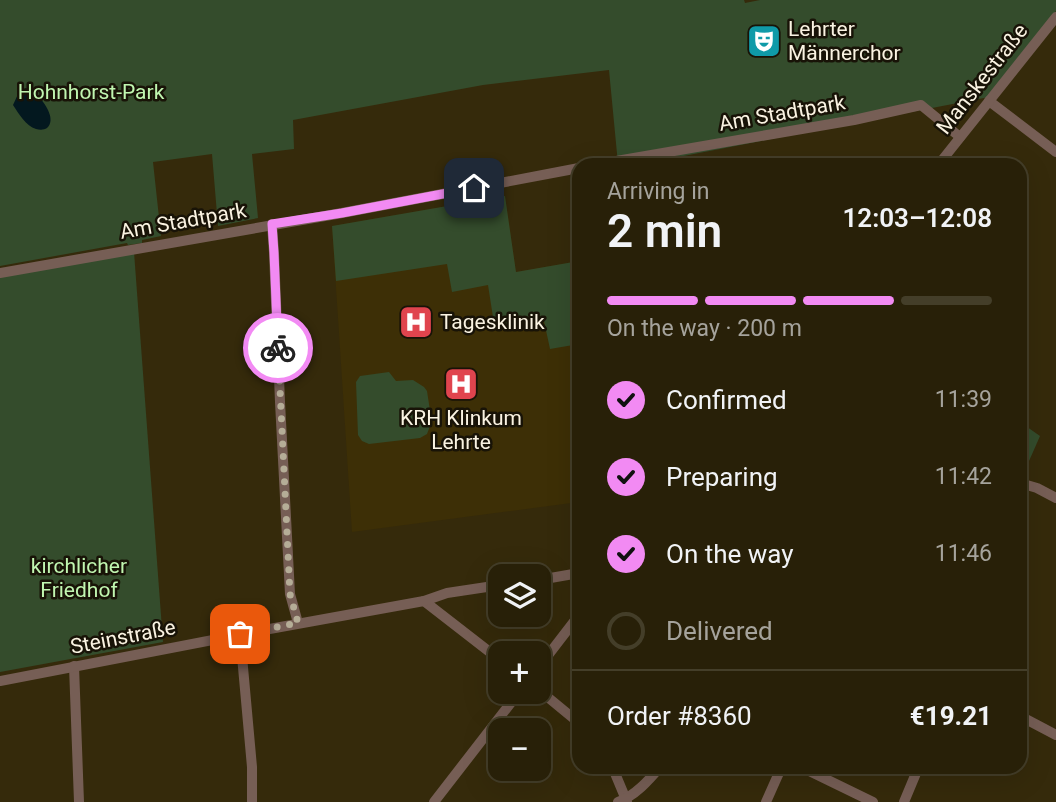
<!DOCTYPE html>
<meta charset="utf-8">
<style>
:root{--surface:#282008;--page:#302812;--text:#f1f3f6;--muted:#a5a39c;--line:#443e29;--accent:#f28af3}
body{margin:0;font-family:Roboto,sans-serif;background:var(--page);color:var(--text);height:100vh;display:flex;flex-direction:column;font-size:26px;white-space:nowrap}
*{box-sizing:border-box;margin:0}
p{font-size:23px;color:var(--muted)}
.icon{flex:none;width:38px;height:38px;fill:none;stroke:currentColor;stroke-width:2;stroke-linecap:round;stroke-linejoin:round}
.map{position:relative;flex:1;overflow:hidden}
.details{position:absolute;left:572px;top:158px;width:455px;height:616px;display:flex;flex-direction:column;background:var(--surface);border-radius:21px;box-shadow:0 7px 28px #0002,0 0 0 2px var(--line)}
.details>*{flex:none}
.fabs{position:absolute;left:488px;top:564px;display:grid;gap:14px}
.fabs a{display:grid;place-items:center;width:63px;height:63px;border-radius:14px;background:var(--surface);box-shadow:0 7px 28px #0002,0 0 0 2px var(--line);font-size:35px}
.pin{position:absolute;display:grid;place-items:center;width:60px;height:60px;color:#fff;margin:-30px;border-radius:14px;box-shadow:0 4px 10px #0006}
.courier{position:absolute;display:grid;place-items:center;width:70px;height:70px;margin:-35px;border:5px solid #f28af3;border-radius:50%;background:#fff;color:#222;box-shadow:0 2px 9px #0007}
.headline em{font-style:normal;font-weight:600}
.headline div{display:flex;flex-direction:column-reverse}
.headline{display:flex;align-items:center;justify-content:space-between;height:119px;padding:0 35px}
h1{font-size:46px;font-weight:600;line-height:52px}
.bar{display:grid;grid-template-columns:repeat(4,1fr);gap:10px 7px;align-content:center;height:84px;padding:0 35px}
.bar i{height:9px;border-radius:5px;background:var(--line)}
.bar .on{background:var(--accent)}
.bar p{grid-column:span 4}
.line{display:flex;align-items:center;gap:18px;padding:0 35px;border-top:2px solid var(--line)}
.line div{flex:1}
ol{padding:0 35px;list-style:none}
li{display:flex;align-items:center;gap:21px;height:77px}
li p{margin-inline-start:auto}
li .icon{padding:7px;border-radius:50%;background:var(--accent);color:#111;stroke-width:4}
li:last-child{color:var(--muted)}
li i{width:38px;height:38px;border:4px solid var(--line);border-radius:50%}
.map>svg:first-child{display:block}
.built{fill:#3d2f06}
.green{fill:#344c2c}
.water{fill:#03181f}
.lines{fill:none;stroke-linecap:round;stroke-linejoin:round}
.minor{stroke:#765e55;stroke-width:10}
.done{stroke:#b5ad97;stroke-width:7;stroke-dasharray:0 12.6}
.route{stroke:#f28af3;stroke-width:9}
.labels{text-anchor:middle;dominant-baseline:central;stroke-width:5;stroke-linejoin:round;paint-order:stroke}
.poi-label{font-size:21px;fill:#faf3e2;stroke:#181307;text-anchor:start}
.street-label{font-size:21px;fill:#faf3e2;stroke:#181307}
.park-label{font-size:21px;fill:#c0f6b0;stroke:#181307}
</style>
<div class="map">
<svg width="1056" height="802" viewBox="0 0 1056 802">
<rect width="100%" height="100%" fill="#352a0b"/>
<path class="built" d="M505,196L516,272L579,261V502L352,532L332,226Z"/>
<g class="green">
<path d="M0,0H744L745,3L760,0H1056V11L989,97L642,164H618L609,70L483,85L293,120L294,149L252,154L258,218L218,226L212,154L153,162L161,236L142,240V243L128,245L127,243L0,266Z"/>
<path d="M505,196L516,272L579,261V344L550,349L544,321L495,330L488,285L452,292L447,264L336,281L332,226Z"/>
<path d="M134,252L163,642L0,672V276Z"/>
<path d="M389,372L396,381L413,380L424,387L427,391L431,417L430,426L427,434L420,438L369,444L362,441L358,435L356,382L360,376Z"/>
<path d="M1020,422L1040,436L1022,477L1020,476Z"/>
</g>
<path class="water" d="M26,88C31,91 37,94 40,98C46,105 56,120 47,128C44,130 40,130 36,129C26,126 19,114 13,105L19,92Z"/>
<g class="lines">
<g class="minor">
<path d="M989,101L1056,152"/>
<path d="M599,164L854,120L921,105L960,137"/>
<path d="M939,164L1056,17"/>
<path d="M272,224L274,253L280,402L290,594L298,623"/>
<path d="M0,273L342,213L579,168"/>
<path d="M1020,483L1037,488L1056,498"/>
<path d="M539,580L579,573"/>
<path d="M424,601L500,660"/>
<path d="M240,634L252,767V802"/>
<path d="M74,666L79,802"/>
<path d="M539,667L579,615"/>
<path d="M0,681L264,630L424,601L447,593L500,585"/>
<path d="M539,690L579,723"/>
<path d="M1020,716L1056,735"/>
<path d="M612,766L627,802"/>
<path d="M799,766L873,802"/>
<path d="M434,802L520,691"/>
<path d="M618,802C635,796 649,780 661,766"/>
<path d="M766,802L782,766"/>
<path d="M904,802L919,766"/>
</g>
</g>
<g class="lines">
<path class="done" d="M240,634L298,623L290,594L278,348"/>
<path class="route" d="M278,348L274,253L272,224L342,213L474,188"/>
</g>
<defs>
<g id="theatre-square" transform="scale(1.75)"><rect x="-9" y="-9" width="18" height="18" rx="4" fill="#0f9aa8" stroke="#181307"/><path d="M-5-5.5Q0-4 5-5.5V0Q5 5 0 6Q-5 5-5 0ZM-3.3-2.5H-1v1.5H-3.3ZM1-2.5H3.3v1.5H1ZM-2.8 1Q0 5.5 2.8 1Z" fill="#fff"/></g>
<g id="hospital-square" transform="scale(1.75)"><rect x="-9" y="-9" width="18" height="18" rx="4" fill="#e0444e" stroke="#181307"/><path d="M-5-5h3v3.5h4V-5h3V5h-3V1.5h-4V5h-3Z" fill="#fff"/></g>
</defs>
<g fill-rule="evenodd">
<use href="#theatre-square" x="764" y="41"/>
<use href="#hospital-square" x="416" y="322"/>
<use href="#hospital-square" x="461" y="384"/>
</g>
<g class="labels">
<g class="poi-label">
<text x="788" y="29">Lehrter<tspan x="788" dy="24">Männerchor</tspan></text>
<text x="440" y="322">Tagesklinik</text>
<text x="461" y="418" text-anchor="middle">KRH Klinkum<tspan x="461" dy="24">Lehrte</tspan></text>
</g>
<g class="street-label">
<text transform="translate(982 79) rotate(-52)">Manskestraße</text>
<text transform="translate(782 113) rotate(-10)">Am Stadtpark</text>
<text transform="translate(183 221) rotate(-10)">Am Stadtpark</text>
<text transform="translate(123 637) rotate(-11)">Steinstraße</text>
</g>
<g class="park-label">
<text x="91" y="92">Hohnhorst-Park</text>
<text x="79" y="566">kirchlicher<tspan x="79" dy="24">Friedhof</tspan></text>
</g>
</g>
</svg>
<div class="fabs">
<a><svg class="icon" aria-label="layers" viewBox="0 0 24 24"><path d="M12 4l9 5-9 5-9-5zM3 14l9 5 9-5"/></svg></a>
<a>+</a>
<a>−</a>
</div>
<div class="pin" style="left:240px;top:634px;background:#ea580c"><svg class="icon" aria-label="bag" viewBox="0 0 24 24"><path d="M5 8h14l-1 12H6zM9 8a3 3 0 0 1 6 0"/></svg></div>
<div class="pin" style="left:474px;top:188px;background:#1f2937"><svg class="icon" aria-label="home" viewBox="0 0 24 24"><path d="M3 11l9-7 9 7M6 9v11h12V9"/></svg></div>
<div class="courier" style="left:278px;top:348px"><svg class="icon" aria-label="bike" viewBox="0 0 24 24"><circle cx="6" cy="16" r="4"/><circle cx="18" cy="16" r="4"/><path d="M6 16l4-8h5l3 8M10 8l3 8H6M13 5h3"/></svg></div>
<section class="details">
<div class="headline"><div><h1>2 min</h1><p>Arriving in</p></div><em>12:03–12:08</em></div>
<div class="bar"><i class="on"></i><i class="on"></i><i class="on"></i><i></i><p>On the way · 200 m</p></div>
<ol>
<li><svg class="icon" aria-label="check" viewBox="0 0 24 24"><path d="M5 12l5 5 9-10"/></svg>Confirmed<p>11:39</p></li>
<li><svg class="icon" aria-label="check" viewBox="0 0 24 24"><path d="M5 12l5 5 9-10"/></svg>Preparing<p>11:42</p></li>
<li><svg class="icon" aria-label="check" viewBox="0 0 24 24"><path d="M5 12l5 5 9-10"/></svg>On the way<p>11:46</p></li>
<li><i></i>Delivered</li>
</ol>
<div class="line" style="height:91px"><div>Order #8360</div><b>€19.21</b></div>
</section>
</div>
